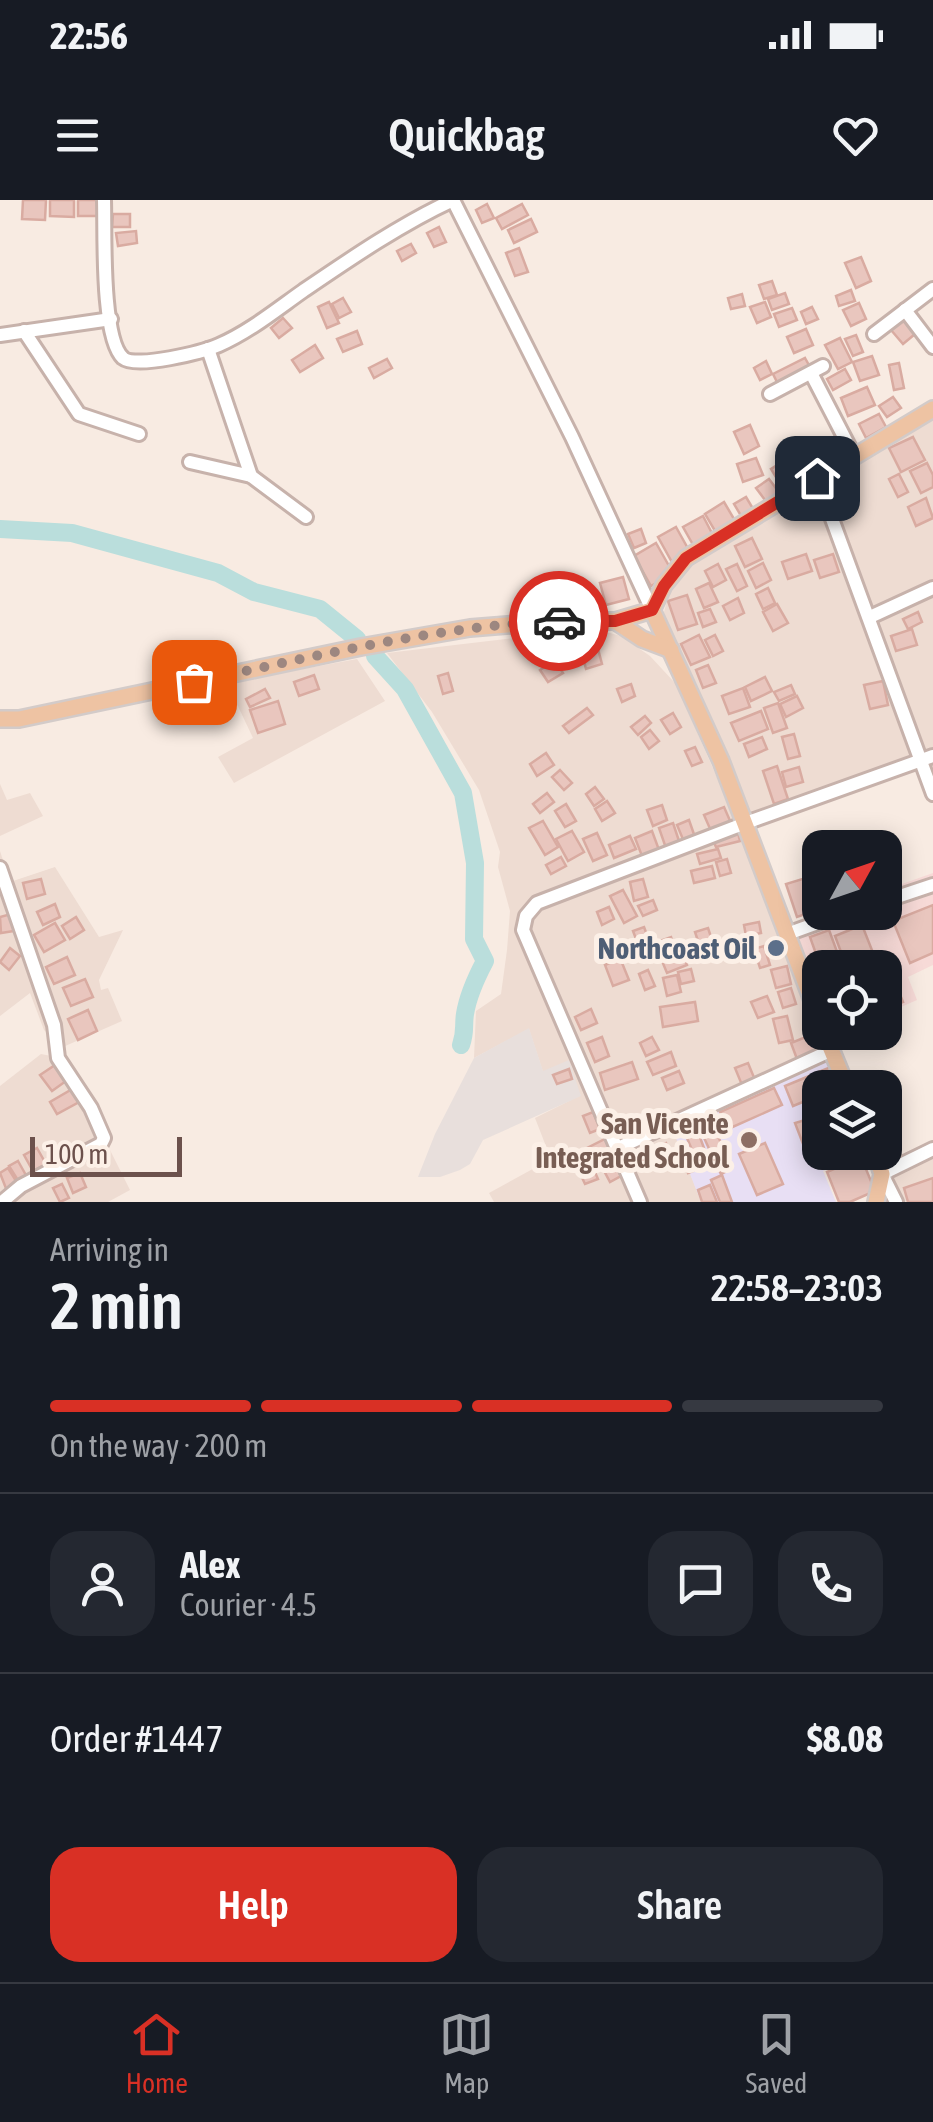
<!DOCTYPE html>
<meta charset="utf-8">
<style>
:root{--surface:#171b24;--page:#242831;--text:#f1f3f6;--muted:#9ea1a6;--line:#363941;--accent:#d93025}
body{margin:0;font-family:"Asap Condensed",sans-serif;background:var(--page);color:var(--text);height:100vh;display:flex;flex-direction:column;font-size:38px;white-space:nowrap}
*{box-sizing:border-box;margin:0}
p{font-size:32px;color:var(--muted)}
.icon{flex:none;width:55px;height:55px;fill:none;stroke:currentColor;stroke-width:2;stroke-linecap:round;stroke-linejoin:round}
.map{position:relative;height:1002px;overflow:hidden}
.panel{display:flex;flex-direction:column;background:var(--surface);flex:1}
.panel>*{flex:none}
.needle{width:65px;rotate:50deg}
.tools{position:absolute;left:802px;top:630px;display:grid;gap:20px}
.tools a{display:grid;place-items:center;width:100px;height:100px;border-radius:20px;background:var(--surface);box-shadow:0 5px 25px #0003;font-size:50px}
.scale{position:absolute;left:30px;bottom:25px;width:152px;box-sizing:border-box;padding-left:10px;border:5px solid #6c514c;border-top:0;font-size:28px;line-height:35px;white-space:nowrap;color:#6c514c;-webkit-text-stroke:8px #fcf0e7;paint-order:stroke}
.pin{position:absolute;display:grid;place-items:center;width:85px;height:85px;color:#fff;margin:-42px;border-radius:20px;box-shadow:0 5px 15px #0006}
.courier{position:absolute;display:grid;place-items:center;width:100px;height:100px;margin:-50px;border:8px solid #d93025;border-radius:50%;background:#fff;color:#222;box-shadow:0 2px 12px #0007}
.overview em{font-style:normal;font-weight:600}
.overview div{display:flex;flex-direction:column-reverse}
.overview{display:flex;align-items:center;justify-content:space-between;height:170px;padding:0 50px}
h1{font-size:65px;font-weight:600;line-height:75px}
.bar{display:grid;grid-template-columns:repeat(4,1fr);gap:15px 10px;align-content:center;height:120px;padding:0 50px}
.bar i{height:12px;border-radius:8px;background:var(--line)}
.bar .current{background:var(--accent)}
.bar p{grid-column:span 4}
.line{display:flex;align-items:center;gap:25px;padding:0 50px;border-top:2px solid var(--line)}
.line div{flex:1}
.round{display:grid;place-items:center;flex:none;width:105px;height:105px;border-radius:30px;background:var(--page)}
.button{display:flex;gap:20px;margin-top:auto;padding:20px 50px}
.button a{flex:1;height:115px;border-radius:30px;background:var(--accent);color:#fff;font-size:40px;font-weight:600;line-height:115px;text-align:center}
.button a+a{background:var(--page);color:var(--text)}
.status{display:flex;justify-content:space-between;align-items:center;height:70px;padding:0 50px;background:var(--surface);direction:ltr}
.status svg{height:28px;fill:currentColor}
header{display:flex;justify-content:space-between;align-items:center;height:130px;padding:0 50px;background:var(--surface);font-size:45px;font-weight:600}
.tab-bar{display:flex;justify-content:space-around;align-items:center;height:140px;border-top:2px solid var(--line);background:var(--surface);font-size:28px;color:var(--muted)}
.tab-bar a{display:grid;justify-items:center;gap:5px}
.tab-bar .current{color:var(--accent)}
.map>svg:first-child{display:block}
.residential{fill:#eedcd2}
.commercial{fill:#f7dad7}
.industrial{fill:#e8dfdc}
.education{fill:#e8dff4}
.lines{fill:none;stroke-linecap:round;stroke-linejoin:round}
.river{stroke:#badedc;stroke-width:18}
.building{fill:#e9c6be;stroke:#d9aba1;stroke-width:2.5}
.minor-casing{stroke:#c7b2ab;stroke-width:18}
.major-casing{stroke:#d3cbc9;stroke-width:20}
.minor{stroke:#fff;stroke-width:12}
.major{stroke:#eec3a3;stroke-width:15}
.done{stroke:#9d8780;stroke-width:10;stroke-dasharray:0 18}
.route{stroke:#d93025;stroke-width:12}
.service-dot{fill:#5c6f8a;stroke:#fcf0e7;stroke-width:4}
.education-dot{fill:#8d6e63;stroke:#fcf0e7;stroke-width:4}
.labels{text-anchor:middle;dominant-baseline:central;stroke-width:10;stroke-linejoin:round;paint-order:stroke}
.service-label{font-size:30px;font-weight:bold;fill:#4e5e75;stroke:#fcf0e7;text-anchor:end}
.education-label{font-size:30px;font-weight:bold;fill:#785e54;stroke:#fcf0e7;text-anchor:end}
</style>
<div class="status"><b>22:56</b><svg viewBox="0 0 49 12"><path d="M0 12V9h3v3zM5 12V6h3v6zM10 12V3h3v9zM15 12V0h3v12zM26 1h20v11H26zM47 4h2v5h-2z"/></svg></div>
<header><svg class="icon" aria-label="menu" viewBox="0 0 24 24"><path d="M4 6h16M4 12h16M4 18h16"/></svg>Quickbag<svg class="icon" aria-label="heart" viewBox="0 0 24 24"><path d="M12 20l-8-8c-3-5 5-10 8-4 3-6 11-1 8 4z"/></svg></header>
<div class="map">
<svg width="933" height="1002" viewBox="0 0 933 1002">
<rect width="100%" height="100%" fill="#f8ebe2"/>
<g class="residential">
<path d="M933,217V572L924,551L752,617L668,434L664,412L668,397L684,370L744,330Z"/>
<path d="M565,432L610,433L621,436L650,456L676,484L726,598L830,858L673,928L701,1002H494L489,993L551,959L535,918L581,895L543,872L529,829L474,858L476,811L501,794L507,750L510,711L498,667L500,652L479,590L432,512L387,453Z"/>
<path d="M357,459L385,501L234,583L218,557L253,538L227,483Z"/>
<path d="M0,584L7,600L30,593L43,616L0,636Z"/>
<path d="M0,651L10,682L55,667L99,737L123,730L99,780L101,790L108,788L122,821L63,847L44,830L30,793L0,816Z"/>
<path d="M41,854L61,858L97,913L109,948L130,990L108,1002H0V886Z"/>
<path d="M933,940V1002H884L892,978L889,960Z"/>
</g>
<path class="commercial" d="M933,673V765L908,777L917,800L885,814V768H820V795L792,726L827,713L885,712V690Z"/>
<path class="industrial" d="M529,828L543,871L569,860L581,896L483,940L470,964L460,970L440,977H418L435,934L474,858Z"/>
<path class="education" d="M830,858L841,887L820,888V952L865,953L823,971L836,1002H701L672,928Z"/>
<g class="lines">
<g class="river">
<path d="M0,329L72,333L218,373L254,392L320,409L357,439"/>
<path d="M375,456L405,489L463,593L475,663L474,739L485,761C476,778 468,795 465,814C463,826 466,831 461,845"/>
</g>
</g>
<g class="building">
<path d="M23,0H46L45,20L22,19Z"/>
<path d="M50,0H74V17L50,16Z"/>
<path d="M78,0H101L102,16H78Z"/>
<path d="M487,4L494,18L482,23L476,10Z"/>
<path d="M522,4L528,15L502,29L496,18Z"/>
<path d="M113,14H130V27H112Z"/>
<path d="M531,19L537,32L514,43L508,30Z"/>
<path d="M439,27L446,42L434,47L427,33Z"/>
<path d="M136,31L137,43L118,46L116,33Z"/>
<path d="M411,44L416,53L402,61L397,51Z"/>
<path d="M519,48L528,72L515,76L506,53Z"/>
<path d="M861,57L871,81L856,88L845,63Z"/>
<path d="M772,81L777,95L764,99L759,85Z"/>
<path d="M851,90L855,101L839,106L836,96Z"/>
<path d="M785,93L789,104L772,110L768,99Z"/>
<path d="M742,94L745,106L731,109L728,98Z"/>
<path d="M343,98L351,112L339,118L332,104Z"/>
<path d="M329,102L339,123L327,128L318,107Z"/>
<path d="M765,102L771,117L757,123L750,107Z"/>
<path d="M859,103L866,119L851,126L843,110Z"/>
<path d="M812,107L818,119L806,124L801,112Z"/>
<path d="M792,108L797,120L779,127L774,114Z"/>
<path d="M283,118L292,128L279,138L271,128Z"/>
<path d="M903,120L915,134L903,144L891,130Z"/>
<path d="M806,129L813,145L794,153L787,137Z"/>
<path d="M357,131L362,144L343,152L337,139Z"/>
<path d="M856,135L863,152L853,156L845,139Z"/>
<path d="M840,138L852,162L838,169L825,145Z"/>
<path d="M315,145L323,158L300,172L292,160Z"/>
<path d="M872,156L879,175L860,181L853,162Z"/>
<path d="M805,158L810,167L778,184L773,174Z"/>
<path d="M387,159L392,168L374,178L369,168Z"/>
<path d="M766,161L772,174L760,180L754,168Z"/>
<path d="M899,163L904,188L894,190L889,165Z"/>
<path d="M845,169L851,180L833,190L827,179Z"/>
<path d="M867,187L875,205L848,216L841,198Z"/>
<path d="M893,197L901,208L887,217L879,206Z"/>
<path d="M879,214L886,227L866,238L859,224Z"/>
<path d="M750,225L759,246L744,254L734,232Z"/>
<path d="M913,237L925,260L901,272L889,248Z"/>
<path d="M792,256L806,279L785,292L771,269Z"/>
<path d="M756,258L763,275L743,282L737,264Z"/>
<path d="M927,263L933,275V287L921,293L910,271Z"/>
<path d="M899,274L908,292L898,297L889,279Z"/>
<path d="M769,279L781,295L768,304L756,288Z"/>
<path d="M746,297L755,312L743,319L734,304Z"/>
<path d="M926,298L933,318L916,326L908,307Z"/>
<path d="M724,302L737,324L718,336L705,314Z"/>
<path d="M703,316L715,339L696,350L683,327Z"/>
<path d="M676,327L691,354L673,364L658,337Z"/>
<path d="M641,329L646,343L634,348L628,334Z"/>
<path d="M752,338L762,359L745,367L735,346Z"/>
<path d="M656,343L673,373L651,386L634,356Z"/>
<path d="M806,354L812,371L788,379L782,362Z"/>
<path d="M833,354L839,372L820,378L814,360Z"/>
<path d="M763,363L771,380L756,388L748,371Z"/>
<path d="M718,364L726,380L713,387L705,371Z"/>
<path d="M737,364L747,386L737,391L726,369Z"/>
<path d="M623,377L629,399L606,405L600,383Z"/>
<path d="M709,383L718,402L704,408L696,389Z"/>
<path d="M768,388L775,403L763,409L756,394Z"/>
<path d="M687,395L697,424L678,430L668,401Z"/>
<path d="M738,398L744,413L730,420L723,406Z"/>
<path d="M777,404L788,423L773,431L763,412Z"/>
<path d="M710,409L716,422L703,427L698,413Z"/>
<path d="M918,412L922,422L908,429L903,419Z"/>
<path d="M912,429L917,445L896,451L891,436Z"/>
<path d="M594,434L602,464L586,469L578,438Z"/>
<path d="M699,435L710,457L691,465L681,444Z"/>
<path d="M715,435L723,451L713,456L705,440Z"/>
<path d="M555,460L563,473L548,482L540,470Z"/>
<path d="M708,465L716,483L703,488L696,470Z"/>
<path d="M448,473L453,491L443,494L438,476Z"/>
<path d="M314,475L319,489L299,496L294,482Z"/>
<path d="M765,477L772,491L751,501L745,487Z"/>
<path d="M883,481L888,505L870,509L864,485Z"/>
<path d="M631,484L635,496L622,502L617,489Z"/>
<path d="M791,485L795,494L779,501L774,492Z"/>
<path d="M743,488L750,507L729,514L722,496Z"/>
<path d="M265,489L270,498L250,507L246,499Z"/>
<path d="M797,496L803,508L786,517L780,504Z"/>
<path d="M278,501L285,524L258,533L250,510Z"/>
<path d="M778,503L787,528L773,533L764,508Z"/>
<path d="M587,508L593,515L569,533L563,526Z"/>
<path d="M761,511L768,529L739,541L731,523Z"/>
<path d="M673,513L681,527L670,534L661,520Z"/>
<path d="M645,516L651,523L638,535L631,527Z"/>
<path d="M650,530L659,541L649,549L641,537Z"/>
<path d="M794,534L800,556L788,559L782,537Z"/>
<path d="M762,537L767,549L749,557L744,544Z"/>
<path d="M695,547L702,562L692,566L685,551Z"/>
<path d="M546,553L554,565L537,576L530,564Z"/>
<path d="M777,566L788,599L774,604L763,571Z"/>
<path d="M799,567L803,582L786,587L782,572Z"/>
<path d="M560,570L572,583L564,590L552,577Z"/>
<path d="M595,587L604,599L594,606L586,594Z"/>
<path d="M547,593L554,602L540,613L533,604Z"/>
<path d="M607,601L615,613L602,621L595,609Z"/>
<path d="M566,604L576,621L565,627L555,611Z"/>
<path d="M662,605L667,620L653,626L647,610Z"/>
<path d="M724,607L731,623L711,631L704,615Z"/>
<path d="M689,620L696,640L685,644L677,625Z"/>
<path d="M543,621L558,647L545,655L529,628Z"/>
<path d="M673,623L681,647L667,651L659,628Z"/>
<path d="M572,631L584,652L568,661L556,639Z"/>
<path d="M652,631L659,650L642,656L635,638Z"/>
<path d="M597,633L607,655L593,661L583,639Z"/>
<path d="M738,633L740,641L716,647L713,640Z"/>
<path d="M630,636L636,649L614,658L609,645Z"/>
<path d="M718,649L721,658L700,664L697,654Z"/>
<path d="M561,657L566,666L551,674L546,665Z"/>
<path d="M727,659L731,673L720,676L716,662Z"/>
<path d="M712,666L715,678L694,683L691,671Z"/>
<path d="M809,677L820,709L797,717L786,684Z"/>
<path d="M41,679L45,694L27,699L23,683Z"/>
<path d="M643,679L648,697L634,701L630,682Z"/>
<path d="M623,690L637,716L624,723L610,696Z"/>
<path d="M653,700L657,710L643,716L638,706Z"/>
<path d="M55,704L60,717L43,725L37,712Z"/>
<path d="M933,705V753L910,763L893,721Z"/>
<path d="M609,707L614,719L602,725L597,712Z"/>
<path d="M11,714L14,731L1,733L0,717Z"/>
<path d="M76,717L84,730L70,739L62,726Z"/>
<path d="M759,722L761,733L746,736L744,725Z"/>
<path d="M55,723L65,740L44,752L34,735Z"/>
<path d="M862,725L879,768H847L835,736Z"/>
<path d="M644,727L650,743L639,747L633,731Z"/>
<path d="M708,728L713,743L700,747L695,732Z"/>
<path d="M829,730L843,768H821L810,737Z"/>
<path d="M671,737L675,749L661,754L657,742Z"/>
<path d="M764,746L770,765L760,768L754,749Z"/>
<path d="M10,748L20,756L9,770L0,762Z"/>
<path d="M683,753L687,765L667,773L662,761Z"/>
<path d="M67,757L75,775L54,784L46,767Z"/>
<path d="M620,758L629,780L613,786L605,765Z"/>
<path d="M787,766L791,784L776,788L771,770Z"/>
<path d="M691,769L694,781L681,784L678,772Z"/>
<path d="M648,770L655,786L645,790L639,774Z"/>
<path d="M677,775L681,792L667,796L663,778Z"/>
<path d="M85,779L93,797L71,806L63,788Z"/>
<path d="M897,787L903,802L889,807L885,792Z"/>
<path d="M791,788L796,804L783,808L778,792Z"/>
<path d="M767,796L774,812L758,818L751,802Z"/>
<path d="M695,802L698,821L663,827L660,807Z"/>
<path d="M591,809L597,823L581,830L575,817Z"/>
<path d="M88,810L97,831L78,840L68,819Z"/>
<path d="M787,816L793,840L779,843L773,819Z"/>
<path d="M813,834L820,850L797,859L791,843Z"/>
<path d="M602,837L609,856L595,862L587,843Z"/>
<path d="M652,837L659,850L646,856L640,843Z"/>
<path d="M671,852L676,866L653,875L647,862Z"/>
<path d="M632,862L638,879L605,890L600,873Z"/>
<path d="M748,863L755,880L742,885L735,868Z"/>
<path d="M55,865L66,881L52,891L40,875Z"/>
<path d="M831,867L839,887L820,888V895L793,906L785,886Z"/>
<path d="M569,869L572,879L557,884L553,875Z"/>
<path d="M679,871L684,883L667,890L662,878Z"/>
<path d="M74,888L81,901L57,914L50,902Z"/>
<path d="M774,888L782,905L728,929L720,912Z"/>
<path d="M593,912L600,929L590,933L583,916Z"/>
<path d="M638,916L645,930L629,937L623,923Z"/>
<path d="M805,920L815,946L805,949L795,923Z"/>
<path d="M820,920V937L813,940L808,925Z"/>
<path d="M695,924L704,948L693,952L683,929Z"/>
<path d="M712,924L723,947L711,953L700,929Z"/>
<path d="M605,939L611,951L593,960L587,948Z"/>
<path d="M666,943L671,957L657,962L652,948Z"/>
<path d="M765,943L783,984L757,995L739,954Z"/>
<path d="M820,945V952H838L841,960L823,967L815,947Z"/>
<path d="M37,948L46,964L33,971L24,955Z"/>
<path d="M647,949L654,964L642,970L635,956Z"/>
<path d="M723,951L731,969L721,974L712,956Z"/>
<path d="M700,953L705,966L688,973L683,960Z"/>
<path d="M861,957L875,991L850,1002H839L827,972Z"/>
<path d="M612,960L621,976L610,982L601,965Z"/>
<path d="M18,961L27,977L19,982L9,966Z"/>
<path d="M591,963L598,979L585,984L578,969Z"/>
<path d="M8,968L18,984L7,991L0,973Z"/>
<path d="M80,973L86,987L73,993L67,978Z"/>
<path d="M722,975L732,1002H720L711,980Z"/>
<path d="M933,978V1002H908L904,988Z"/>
<path d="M62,984L69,998L60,1002L53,988Z"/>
<path d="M710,985L717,1002H702L698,990Z"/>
</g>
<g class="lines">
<g class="minor-casing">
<g id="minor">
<path d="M104,0C105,31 101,138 123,158C136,169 203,152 219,145C249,132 276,110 303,91C350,59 401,24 453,0"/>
<path d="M453,0L572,237L652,410"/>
<path d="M905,110L933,147"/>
<path d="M24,131L79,214L139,234"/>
<path d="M874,134L933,89"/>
<path d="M0,135L111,119"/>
<path d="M208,149L251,276"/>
<path d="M811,173L854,256"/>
<path d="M770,194L823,166"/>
<path d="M190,262L251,276L306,317"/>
<path d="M817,278L933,594"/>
<path d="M870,417L933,388"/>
<path d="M0,668L54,825L58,858L91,908L104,938L101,944L21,986L2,1002"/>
<path d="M885,701L933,685"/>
<path d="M787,734L848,712"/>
<path d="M616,949L832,850"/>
<path d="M640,1002L523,730L526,716L537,703L743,624L933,556"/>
<path d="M896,1002L882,974L933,949"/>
</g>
</g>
<g class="major-casing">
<g id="major">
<path d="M652,410L721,561L820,821"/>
<path d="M615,421L642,439L671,450"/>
<path d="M0,519H19L361,447L470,428L556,421H615L652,410L664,385L686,358L933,209"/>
<path d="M824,832L847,888"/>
<path d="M875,952L882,974L876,1002"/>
</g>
</g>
<use href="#minor" class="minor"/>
<use href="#major" class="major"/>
</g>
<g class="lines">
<path class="done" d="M194,482C314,457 435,426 559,421"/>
<path class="route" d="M559,421H615L652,410L664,386L686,358L817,278"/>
</g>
<circle class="service-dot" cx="776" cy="748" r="10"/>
<circle class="education-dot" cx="749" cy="940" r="10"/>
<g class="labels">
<g class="service-label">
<text x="756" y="748">Northcoast Oil</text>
</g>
<g class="education-label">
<text x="729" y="923">San Vicente<tspan x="729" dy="34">Integrated School</tspan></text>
</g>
</g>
</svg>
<div class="tools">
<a><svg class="needle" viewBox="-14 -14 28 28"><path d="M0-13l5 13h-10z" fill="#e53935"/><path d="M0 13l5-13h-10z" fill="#9ea1a6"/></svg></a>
<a><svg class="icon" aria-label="locate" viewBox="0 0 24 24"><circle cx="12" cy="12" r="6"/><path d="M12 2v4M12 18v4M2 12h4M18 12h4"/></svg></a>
<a><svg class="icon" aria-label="layers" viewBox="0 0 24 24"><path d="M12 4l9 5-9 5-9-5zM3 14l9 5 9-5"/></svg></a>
</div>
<div class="scale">100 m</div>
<div class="pin" style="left:194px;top:482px;background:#ea580c"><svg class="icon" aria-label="bag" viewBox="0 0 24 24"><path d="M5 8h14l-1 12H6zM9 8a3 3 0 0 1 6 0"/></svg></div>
<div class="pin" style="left:817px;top:278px;background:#1f2937"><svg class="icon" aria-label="home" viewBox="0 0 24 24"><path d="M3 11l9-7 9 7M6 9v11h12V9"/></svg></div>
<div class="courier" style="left:559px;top:421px"><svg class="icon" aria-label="car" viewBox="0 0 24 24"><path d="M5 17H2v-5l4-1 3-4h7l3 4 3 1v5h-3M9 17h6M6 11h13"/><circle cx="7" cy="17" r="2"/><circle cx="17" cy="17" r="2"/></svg></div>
</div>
<section class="panel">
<div class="overview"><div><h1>2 min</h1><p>Arriving in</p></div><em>22:58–23:03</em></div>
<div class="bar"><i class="current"></i><i class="current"></i><i class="current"></i><i></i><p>On the way · 200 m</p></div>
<div class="line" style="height:180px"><a class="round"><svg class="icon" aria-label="person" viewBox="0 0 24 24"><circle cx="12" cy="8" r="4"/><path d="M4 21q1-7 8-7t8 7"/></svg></a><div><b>Alex</b><p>Courier · 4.5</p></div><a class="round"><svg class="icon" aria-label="chat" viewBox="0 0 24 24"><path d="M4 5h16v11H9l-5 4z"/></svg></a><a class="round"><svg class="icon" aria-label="phone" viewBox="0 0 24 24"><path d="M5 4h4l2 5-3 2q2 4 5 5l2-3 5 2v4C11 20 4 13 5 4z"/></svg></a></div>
<div class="line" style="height:130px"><div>Order #1447</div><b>$8.08</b></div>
<div class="button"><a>Help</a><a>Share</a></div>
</section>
<nav class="tab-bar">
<a class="current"><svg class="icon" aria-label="home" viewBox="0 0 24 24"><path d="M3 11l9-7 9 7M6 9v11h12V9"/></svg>Home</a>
<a><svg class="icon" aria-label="map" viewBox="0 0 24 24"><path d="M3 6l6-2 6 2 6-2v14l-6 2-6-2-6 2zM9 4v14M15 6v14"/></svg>Map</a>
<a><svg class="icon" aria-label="saved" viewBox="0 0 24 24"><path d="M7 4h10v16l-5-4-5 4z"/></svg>Saved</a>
</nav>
